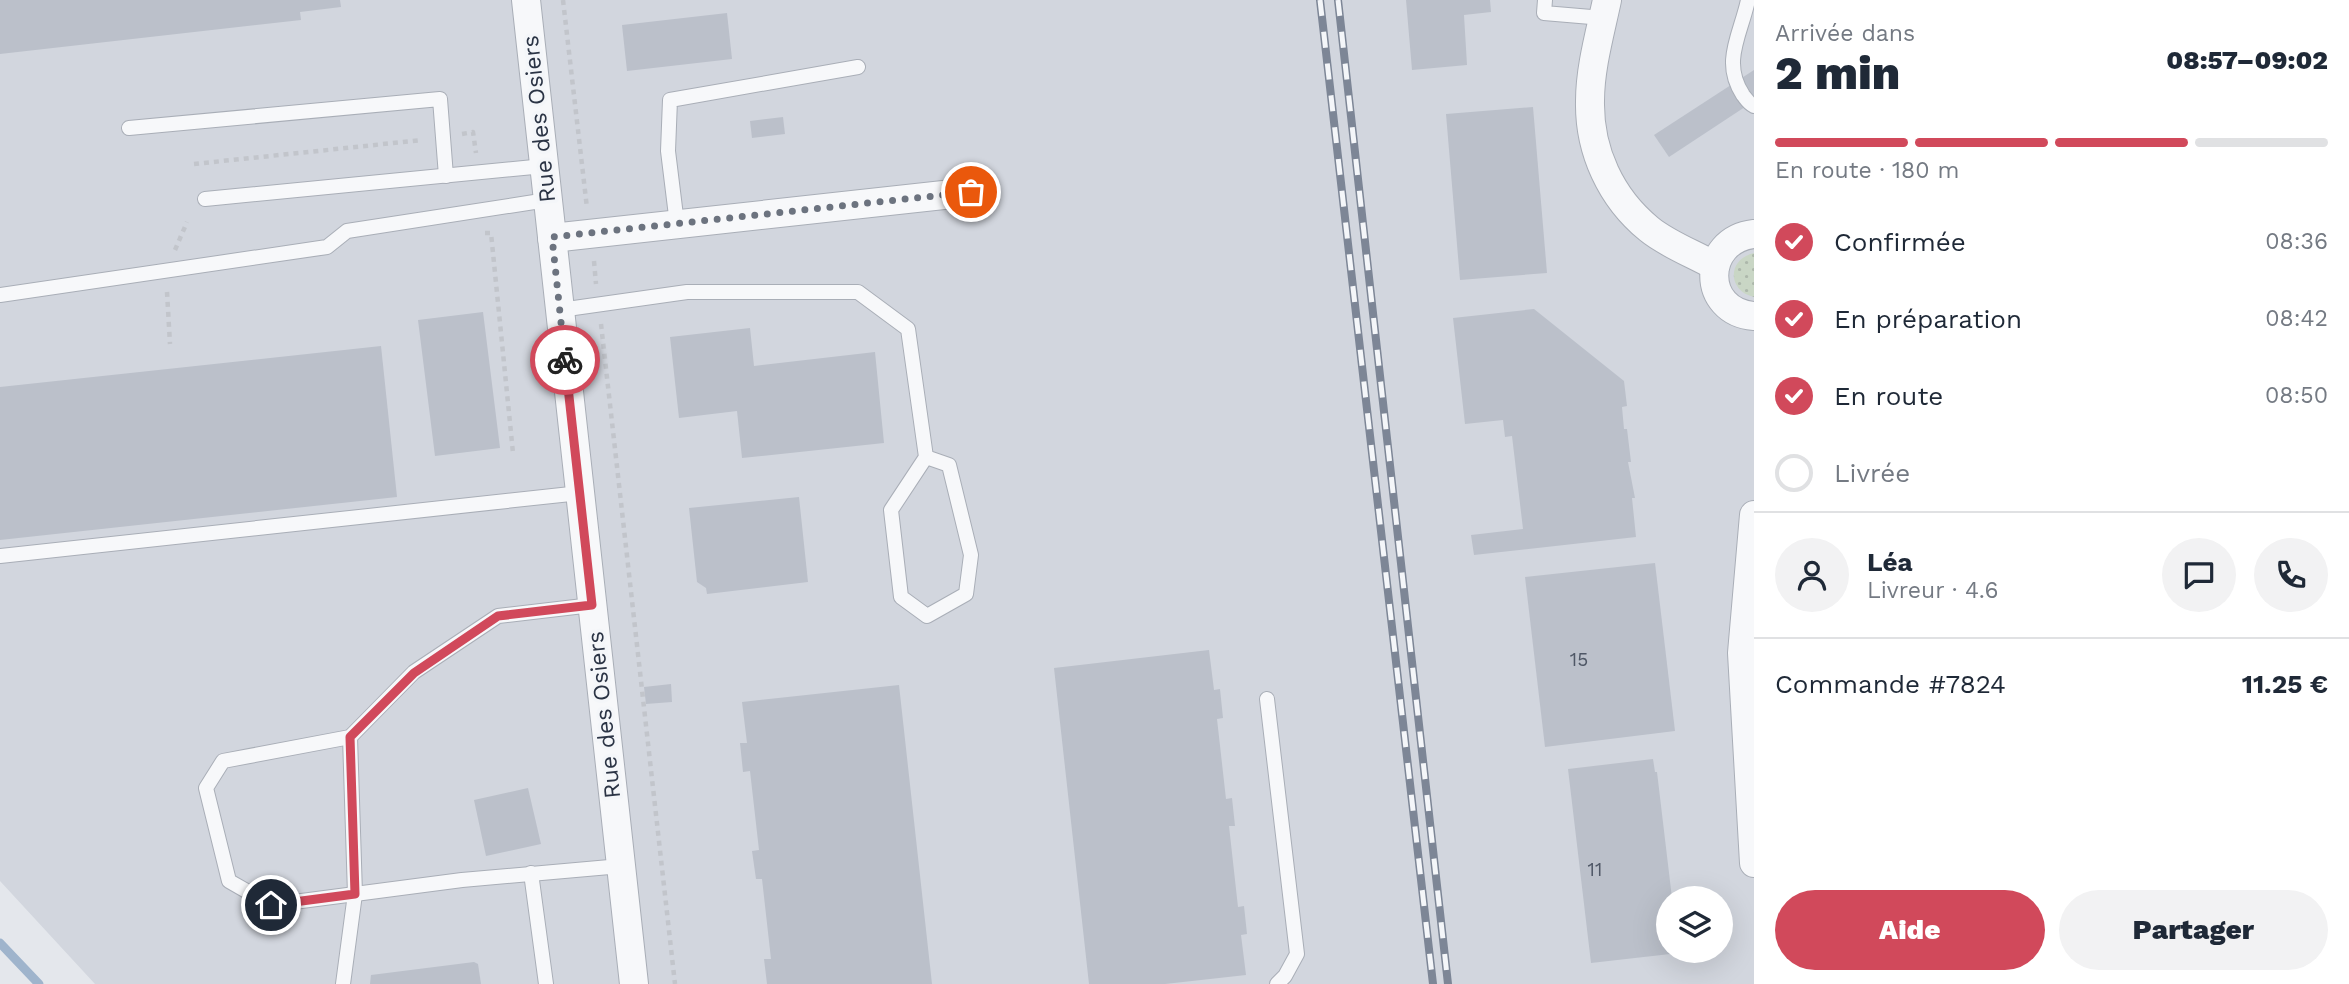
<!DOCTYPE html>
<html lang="fr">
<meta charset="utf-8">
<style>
:root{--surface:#fff;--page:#f2f2f3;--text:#1f2937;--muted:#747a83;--line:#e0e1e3;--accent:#d1495b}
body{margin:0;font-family:"Work Sans",sans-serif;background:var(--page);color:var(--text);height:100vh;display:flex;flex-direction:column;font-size:26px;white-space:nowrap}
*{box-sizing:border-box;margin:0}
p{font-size:23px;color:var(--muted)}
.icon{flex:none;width:38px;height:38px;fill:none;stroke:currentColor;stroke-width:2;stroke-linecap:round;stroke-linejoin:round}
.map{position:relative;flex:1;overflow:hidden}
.details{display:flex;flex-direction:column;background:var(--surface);width:595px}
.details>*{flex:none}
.controls{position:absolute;left:1656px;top:886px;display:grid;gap:14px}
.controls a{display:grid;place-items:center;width:77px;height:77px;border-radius:50%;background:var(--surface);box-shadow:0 7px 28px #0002;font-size:35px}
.pin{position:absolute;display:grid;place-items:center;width:60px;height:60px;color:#fff;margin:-30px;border:4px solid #fff;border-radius:50%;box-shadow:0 2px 7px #0007}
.courier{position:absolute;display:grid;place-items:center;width:70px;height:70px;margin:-35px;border:5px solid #d1495b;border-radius:50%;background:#fff;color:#222;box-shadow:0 2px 9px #0007}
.headline em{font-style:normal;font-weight:800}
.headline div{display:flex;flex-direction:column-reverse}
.headline{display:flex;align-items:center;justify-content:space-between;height:119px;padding:0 21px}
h1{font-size:46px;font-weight:800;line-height:52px}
.bar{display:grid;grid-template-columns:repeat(4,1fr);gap:10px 7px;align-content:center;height:84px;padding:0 21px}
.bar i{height:9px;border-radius:5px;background:var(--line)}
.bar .current{background:var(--accent)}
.bar p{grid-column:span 4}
.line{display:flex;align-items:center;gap:18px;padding:0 21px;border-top:2px solid var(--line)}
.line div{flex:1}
.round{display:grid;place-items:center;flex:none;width:74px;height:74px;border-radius:37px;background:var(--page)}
ol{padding:0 21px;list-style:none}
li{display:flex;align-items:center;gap:21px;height:77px}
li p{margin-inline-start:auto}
li .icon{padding:7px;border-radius:50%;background:var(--accent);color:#fff;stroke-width:4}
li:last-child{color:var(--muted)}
li i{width:38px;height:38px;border:4px solid var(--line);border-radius:50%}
.button{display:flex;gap:14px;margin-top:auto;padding:14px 21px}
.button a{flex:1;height:80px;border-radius:42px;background:var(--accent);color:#fff;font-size:28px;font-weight:800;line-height:80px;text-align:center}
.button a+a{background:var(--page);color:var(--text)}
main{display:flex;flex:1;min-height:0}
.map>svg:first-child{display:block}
.built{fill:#d2d6de;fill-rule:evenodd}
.grass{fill:url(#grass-dots)}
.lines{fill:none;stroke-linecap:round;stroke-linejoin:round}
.stream{stroke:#9fb4cc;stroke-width:9}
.building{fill:#bbc0ca}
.lane-casing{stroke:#a9aeb7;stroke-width:16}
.street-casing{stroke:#a9aeb7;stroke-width:30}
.path{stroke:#c2c5cb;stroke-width:4.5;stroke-dasharray:5 5;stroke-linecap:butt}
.lane{stroke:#f7f8fa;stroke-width:14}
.street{stroke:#f7f8fa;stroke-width:28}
.rail-casing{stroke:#7d8696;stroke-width:8}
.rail{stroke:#f4f6f9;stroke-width:5;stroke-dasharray:16;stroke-linecap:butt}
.done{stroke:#6c737f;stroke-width:7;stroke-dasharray:0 12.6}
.route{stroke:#d1495b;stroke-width:9}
.labels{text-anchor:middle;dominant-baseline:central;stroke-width:7;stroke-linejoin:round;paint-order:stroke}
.number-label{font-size:19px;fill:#4f5766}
.street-label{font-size:23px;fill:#2b3445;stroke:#f4f6f9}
</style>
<main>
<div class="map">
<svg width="1754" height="984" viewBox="0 0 1754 984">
<defs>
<pattern id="grass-dots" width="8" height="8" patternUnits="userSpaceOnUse" patternTransform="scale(1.75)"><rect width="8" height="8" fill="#c9d6c5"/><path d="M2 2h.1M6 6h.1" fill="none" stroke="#adb8ab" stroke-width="1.8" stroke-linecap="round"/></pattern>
</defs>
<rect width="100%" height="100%" fill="#e4e7ec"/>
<path class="built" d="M0,0H1754V984H95L0,881ZM1668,898H1720V950H1668Z"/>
<path class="grass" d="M1754,253V297C1727,291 1727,259 1754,253Z"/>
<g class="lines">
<path class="stream" d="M0,943L39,984"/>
</g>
<g class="building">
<path d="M0,0H340L341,7L300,12L301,20L0,54Z"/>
<path d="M1406,0H1490L1491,12L1464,15L1467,65L1412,70Z"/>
<path d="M727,13L732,59L627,71L622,25Z"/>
<path d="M1754,70V101L1669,157L1654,135Z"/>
<path d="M1533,107L1547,273L1460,280L1446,114Z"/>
<path d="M783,117L785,134L752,138L750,121Z"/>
<path d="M1534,309L1624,381L1627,406L1622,407L1624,429H1627L1631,462H1628L1635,498H1632L1636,537L1474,555L1471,535L1523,529L1512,436L1505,437L1503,420L1465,424L1453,318Z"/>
<path d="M483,312L500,448L435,456L418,320Z"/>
<path d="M750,328L754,366L875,352L884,443L742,458L737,411L679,418L670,337Z"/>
<path d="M381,346L397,497L0,540V387Z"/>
<path d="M799,497L808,582L707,594L706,588L697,582L689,508Z"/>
<path d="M1655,563L1675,731L1545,747L1525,577Z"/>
<path d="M1209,650L1214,690L1220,689L1223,718L1217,719L1226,799L1232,798L1235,826H1229L1238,907L1244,906L1247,934L1241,935L1246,975L1165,984H1089L1054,668Z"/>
<path d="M671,684L672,702L646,704L644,687Z"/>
<path d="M899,685L932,984H767L764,959H771L762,879H756L752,851L759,850L750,771L743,772L740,743H747L742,702Z"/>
<path d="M1653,759L1655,772H1657L1672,898H1668V950H1678L1679,953L1591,963L1568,769Z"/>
<path d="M528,788L541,844L486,856L474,800Z"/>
<path d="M474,962L478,964L481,984H370L371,975Z"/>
</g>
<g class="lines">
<g class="lane-casing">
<g id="lane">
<path d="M1545,0L1544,13L1603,18"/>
<path d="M1748,0C1741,34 1721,62 1743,95C1747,100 1748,103 1754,106"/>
<path d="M129,128L440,99L446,176"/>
<path d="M205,199L544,166"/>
<path d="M677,224L668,151L670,100L858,67"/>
<path d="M0,295L327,247L347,231L547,200"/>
<path d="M560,310L687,292H858L908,329L926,457L891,510L901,597L927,616L966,594L971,555L949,465L926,457"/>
<path d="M0,556L580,493"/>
<path d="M592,605L498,616L414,672L350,737L223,761L206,788L229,881L271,905L462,880L621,866"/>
<path d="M1267,699L1297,954L1285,976L1277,984"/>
<path d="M531,873L546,984"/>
<path d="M343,984L355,894L350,737"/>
</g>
</g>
<g class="street-casing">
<g id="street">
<path d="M526,0L634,984"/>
<path d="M1607,0C1600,33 1590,68 1590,101C1589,151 1611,198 1649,229C1667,244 1694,254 1715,266"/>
<path d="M1754,234C1701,240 1701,312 1754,316"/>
<path d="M552,238L971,192"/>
<path d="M1754,515L1742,653L1754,863"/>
</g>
</g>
<g class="path">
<path d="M563,0L587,208"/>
<path d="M462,134L473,132L476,153"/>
<path d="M194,164L422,140"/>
<path d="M485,233H491L513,453"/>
<path d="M175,250L187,222"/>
<path d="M594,261L596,284"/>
<path d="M167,292L170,344"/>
<path d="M601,324L675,984"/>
</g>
<use href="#lane" class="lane"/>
<use href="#street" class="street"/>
<g class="rail-casing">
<g id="rail">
<path d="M1320,0L1433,984"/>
<path d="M1338,0L1448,984"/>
</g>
</g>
<use href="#rail" class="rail"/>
</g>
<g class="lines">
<path class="done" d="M565,360L552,237L971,192"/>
<path class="route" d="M271,905L355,894L350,737L414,673L498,616L592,605L565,360"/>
</g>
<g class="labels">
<g class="number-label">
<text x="1579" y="659">15</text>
<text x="1595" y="869">11</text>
</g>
<g class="street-label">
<text transform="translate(539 119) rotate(-96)">Rue des Osiers</text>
<text transform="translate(604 715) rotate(-96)">Rue des Osiers</text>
</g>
</g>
</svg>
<div class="controls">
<a><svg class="icon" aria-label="layers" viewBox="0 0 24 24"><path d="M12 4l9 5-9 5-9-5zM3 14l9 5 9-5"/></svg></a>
</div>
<div class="pin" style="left:971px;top:192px;background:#ea580c"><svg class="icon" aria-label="bag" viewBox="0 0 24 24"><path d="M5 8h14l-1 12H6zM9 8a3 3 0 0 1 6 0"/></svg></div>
<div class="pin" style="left:271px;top:905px;background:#1f2937"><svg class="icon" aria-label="home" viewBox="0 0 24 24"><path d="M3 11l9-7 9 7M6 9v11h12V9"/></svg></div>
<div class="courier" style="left:565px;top:360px"><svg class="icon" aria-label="bike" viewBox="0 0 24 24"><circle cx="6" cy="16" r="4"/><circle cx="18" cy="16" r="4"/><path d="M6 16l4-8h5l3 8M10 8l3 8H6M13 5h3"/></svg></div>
</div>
<section class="details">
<div class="headline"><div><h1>2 min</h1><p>Arrivée dans</p></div><em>08:57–09:02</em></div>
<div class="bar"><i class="current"></i><i class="current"></i><i class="current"></i><i></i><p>En route · 180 m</p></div>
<ol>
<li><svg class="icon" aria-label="check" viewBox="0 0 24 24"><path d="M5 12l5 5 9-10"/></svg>Confirmée<p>08:36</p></li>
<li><svg class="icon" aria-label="check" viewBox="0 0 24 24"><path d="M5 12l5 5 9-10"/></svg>En préparation<p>08:42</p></li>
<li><svg class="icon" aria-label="check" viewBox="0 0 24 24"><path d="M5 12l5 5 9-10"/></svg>En route<p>08:50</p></li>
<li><i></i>Livrée</li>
</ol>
<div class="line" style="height:126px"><a class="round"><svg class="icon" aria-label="person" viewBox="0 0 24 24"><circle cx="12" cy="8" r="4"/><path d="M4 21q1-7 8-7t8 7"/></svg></a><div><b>Léa</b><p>Livreur · 4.6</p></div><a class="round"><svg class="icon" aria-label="chat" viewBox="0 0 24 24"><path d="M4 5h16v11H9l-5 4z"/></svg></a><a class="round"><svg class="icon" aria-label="phone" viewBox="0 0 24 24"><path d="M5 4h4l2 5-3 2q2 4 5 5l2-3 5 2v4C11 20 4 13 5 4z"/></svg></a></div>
<div class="line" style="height:91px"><div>Commande #7824</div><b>11.25 €</b></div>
<div class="button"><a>Aide</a><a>Partager</a></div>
</section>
</main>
